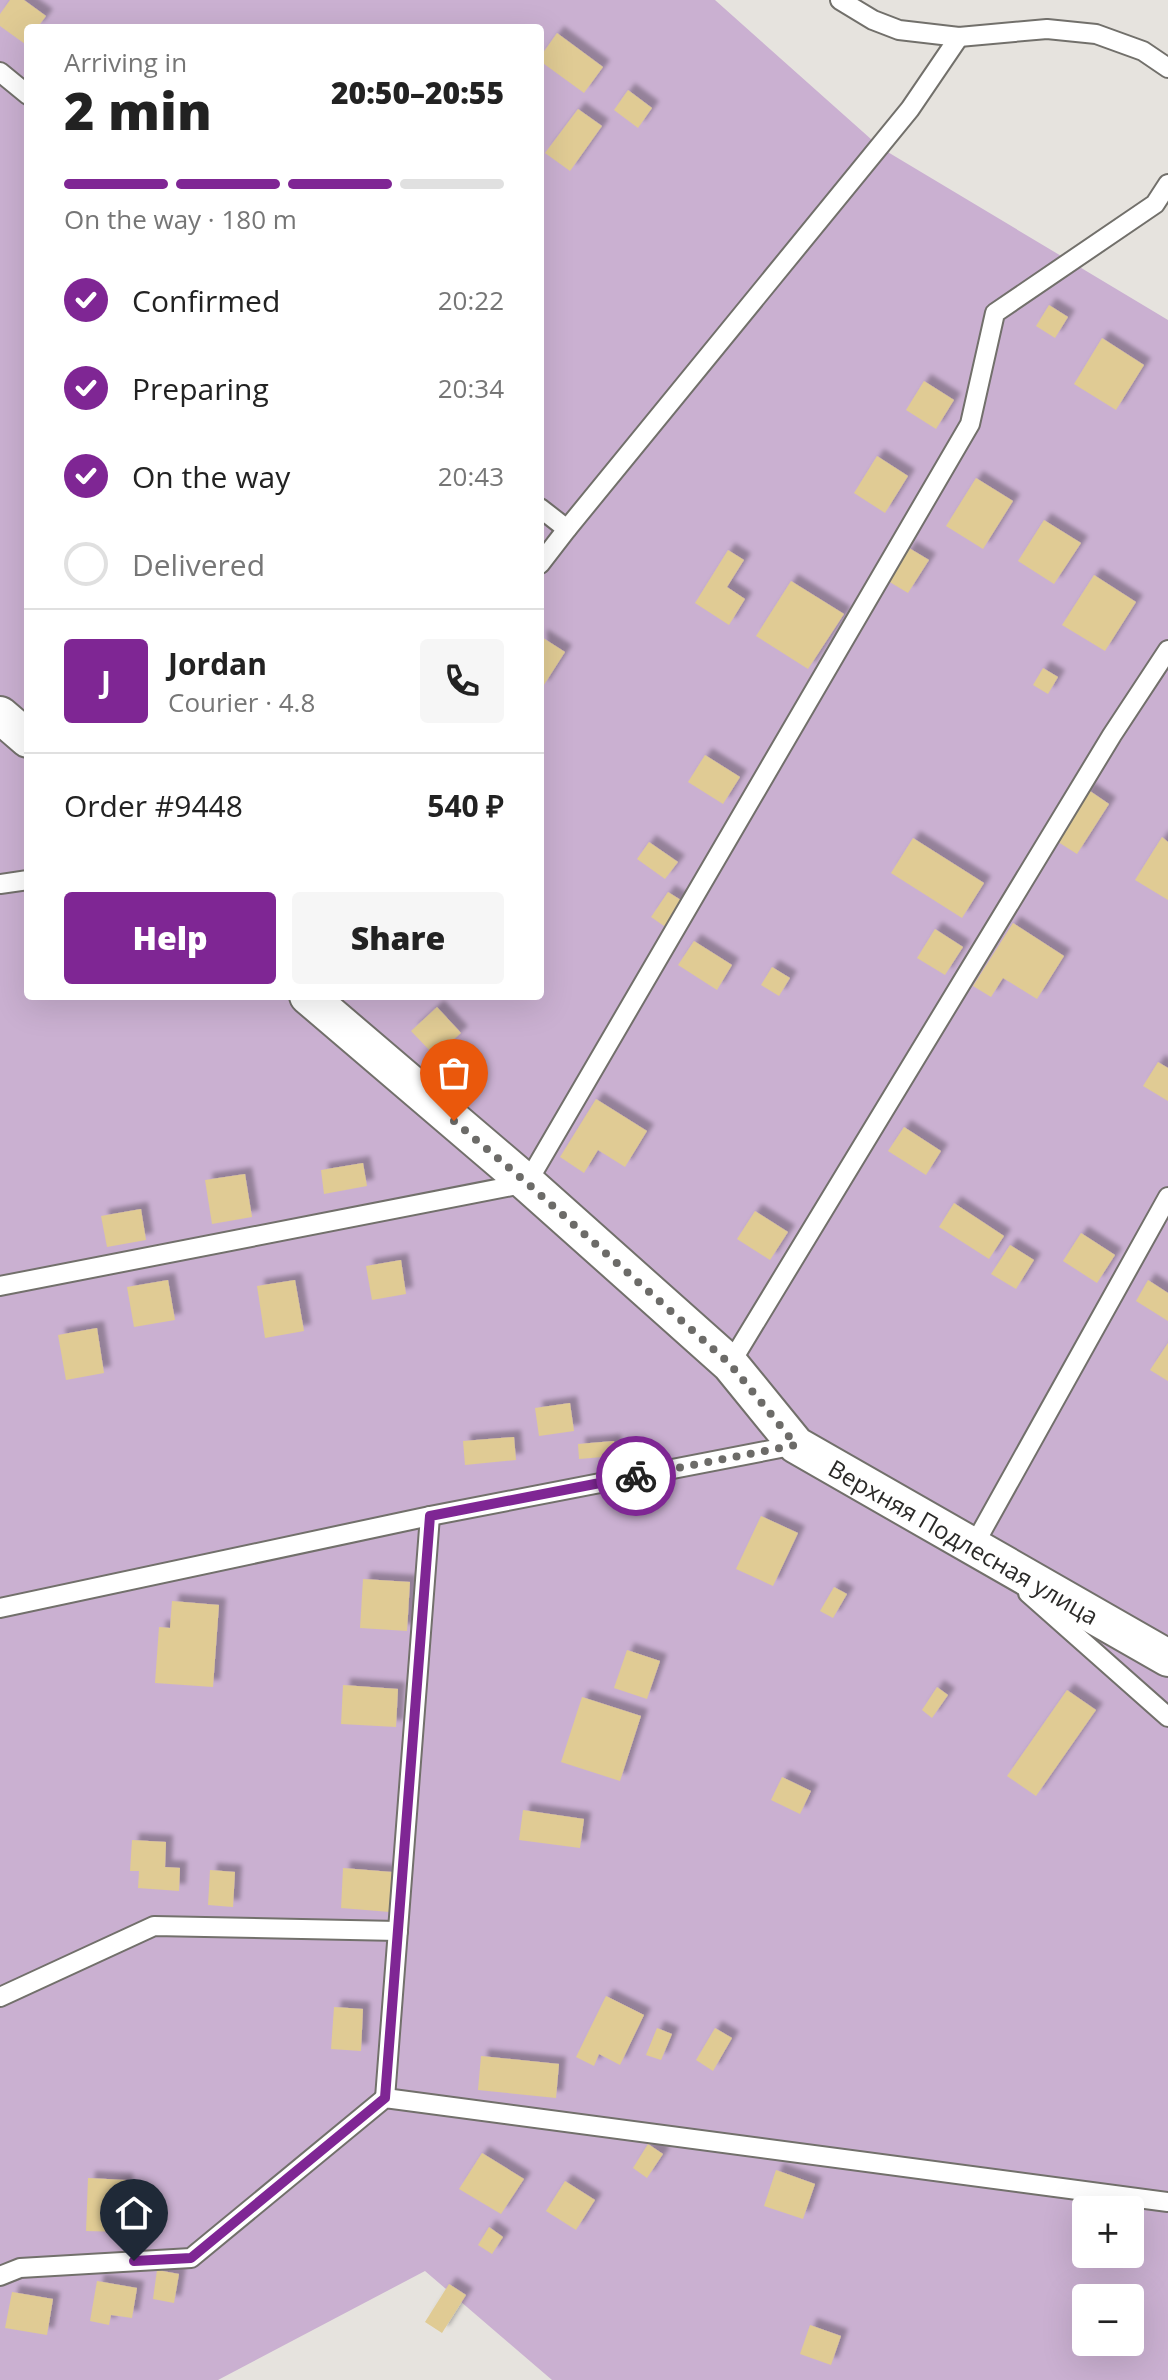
<!DOCTYPE html>
<meta charset="utf-8">
<style>
:root{--surface:#fff;--page:#f6f6f6;--text:#222;--muted:#767676;--line:#e0e0e0;--accent:#7f2694}
body{margin:0;font-family:"Open Sans",sans-serif;background:var(--page);color:var(--text);height:100vh;display:flex;flex-direction:column;font-size:30px;white-space:nowrap}
*{box-sizing:border-box;margin:0}
p{font-size:26px;color:var(--muted)}
.icon{flex:none;width:44px;height:44px;fill:none;stroke:currentColor;stroke-width:2;stroke-linecap:round;stroke-linejoin:round}
.map{position:relative;flex:1;overflow:hidden}
.sheet{position:absolute;left:24px;top:24px;width:520px;height:976px;display:flex;flex-direction:column;background:var(--surface);border-radius:8px;box-shadow:0 8px 32px #0002}
.sheet>*{flex:none}
.controls{position:absolute;left:1072px;top:2196px;display:grid;gap:16px}
.controls a{display:grid;place-items:center;width:72px;height:72px;border-radius:8px;background:var(--surface);box-shadow:0 8px 32px #0002;font-size:40px}
.pin{position:absolute;display:grid;place-items:center;width:68px;height:68px;color:#fff;margin:-82px -34px;border-radius:50% 50% 50% 0;rotate:-45deg;box-shadow:0 0 8px #0007}
.pin .icon{rotate:45deg}
.courier{position:absolute;display:grid;place-items:center;width:80px;height:80px;margin:-40px;border:6px solid #7f2694;border-radius:50%;background:#fff;color:#222;box-shadow:0 2px 10px #0007}
.headline em{font-style:normal;font-weight:800}
.headline div{display:flex;flex-direction:column-reverse}
.headline{display:flex;align-items:center;justify-content:space-between;height:136px;padding:0 40px}
h1{font-size:52px;font-weight:800;line-height:60px}
.bar{display:grid;grid-template-columns:repeat(4,1fr);gap:12px 8px;align-content:center;height:96px;padding:0 40px}
.bar i{height:10px;border-radius:6px;background:var(--line)}
.bar .selected{background:var(--accent)}
.bar p{grid-column:span 4}
.line{display:flex;align-items:center;gap:20px;padding:0 40px;border-top:2px solid var(--line)}
.line div{flex:1}
.round{display:grid;place-items:center;flex:none;width:84px;height:84px;border-radius:8px;background:var(--page)}
ol{padding:0 40px;list-style:none}
li{display:flex;align-items:center;gap:24px;height:88px}
li p{margin-inline-start:auto}
li .icon{padding:8px;border-radius:50%;background:var(--accent);color:#fff;stroke-width:4}
li:last-child{color:var(--muted)}
li i{width:44px;height:44px;border:4px solid var(--line);border-radius:50%}
.button{display:flex;gap:16px;margin-top:auto;padding:16px 40px}
.button a{flex:1;height:92px;border-radius:8px;background:var(--accent);color:#fff;font-size:32px;font-weight:800;line-height:92px;text-align:center}
.button a+a{background:var(--page);color:var(--text)}
.map>svg:first-child{display:block}
.green{fill:#cab0d1;fill-rule:evenodd}
.building{fill:#e0cb94;filter:url(#shadow)}
.lines{fill:none;stroke-linecap:round;stroke-linejoin:round}
.lane-casing{stroke:#72706b;stroke-width:22}
.street-casing{stroke:#72706b;stroke-width:40}
.lane{stroke:#fff;stroke-width:18}
.street{stroke:#fff;stroke-width:36}
.done{stroke:#6c6b68;stroke-width:8;stroke-dasharray:0 14.4}
.route{stroke:#7f2694;stroke-width:10}
.labels{text-anchor:middle;dominant-baseline:central;stroke-width:7;stroke-linejoin:round;paint-order:stroke}
.street-label{font-size:24px;fill:#2b2a28;stroke:#f3f1eb}
</style>
<div class="map">
<svg width="1168" height="2380" viewBox="0 0 1168 2380">
<defs>
<filter id="shadow"><feDropShadow dx="7" dy="-7" stdDeviation="2" flood-color="#0004"/></filter>
</defs>
<rect width="100%" height="100%" fill="#e6e3de"/>
<path class="green" d="M0,0H715L881,148L1168,320V2380H552L425,2271L218,2380H0ZM28,28H540V996H28ZM1086,2210H1130V2254H1086ZM1086,2298H1130V2342H1086Z"/>
<g class="building">
<path d="M10,0H24L46,16L37,28H28V41L25,44L0,26V14Z"/>
<path d="M557,33L603,67L584,93L540,61V57Z"/>
<path d="M628,90L652,108L638,128L614,110Z"/>
<path d="M578,109L602,126L570,171L545,153Z"/>
<path d="M1049,305L1068,317L1055,338L1036,326Z"/>
<path d="M1102,338L1144,365L1116,410L1074,384Z"/>
<path d="M924,381L954,400L936,429L906,410Z"/>
<path d="M877,456L908,476L885,513L854,493Z"/>
<path d="M976,478L1013,501L983,549L946,526Z"/>
<path d="M1044,520L1081,543L1054,584L1018,561Z"/>
<path d="M909,548L929,560L908,593L888,581Z"/>
<path d="M728,550L744,560L727,587L745,599L729,625L695,603Z"/>
<path d="M1094,575L1136,602L1105,651L1062,625Z"/>
<path d="M791,581L844,614L808,669L756,636Z"/>
<path d="M540,636L565,652L542,688L540,686Z"/>
<path d="M1043,668L1058,677L1048,694L1033,685Z"/>
<path d="M705,755L740,777L723,804L688,782Z"/>
<path d="M1087,789L1109,804L1077,854L1055,840Z"/>
<path d="M1162,837L1168,842V900L1135,880Z"/>
<path d="M913,838L984,883L962,918L891,873Z"/>
<path d="M649,842L678,862L665,879L637,859Z"/>
<path d="M668,892L684,902L667,928L651,917Z"/>
<path d="M1013,923L1064,956L1037,999L1003,978L991,997L973,986Z"/>
<path d="M935,929L963,947L945,975L917,958Z"/>
<path d="M694,941L732,965L717,990L678,965Z"/>
<path d="M772,967L790,978L779,996L761,985Z"/>
<path d="M437,1007L461,1033L435,1056L411,1031Z"/>
<path d="M1158,1062L1168,1068V1101L1143,1086Z"/>
<path d="M596,1099L647,1131L625,1167L598,1150L584,1173L560,1157Z"/>
<path d="M904,1127L941,1151L926,1175L888,1151Z"/>
<path d="M363,1163L367,1186L324,1194L321,1170Z"/>
<path d="M245,1174L252,1217L212,1224L205,1180Z"/>
<path d="M954,1203L1004,1236L989,1259L939,1227Z"/>
<path d="M141,1209L146,1240L107,1247L101,1216Z"/>
<path d="M755,1211L788,1232L770,1260L737,1239Z"/>
<path d="M1081,1233L1115,1255L1097,1283L1063,1261Z"/>
<path d="M1010,1245L1034,1260L1016,1289L991,1274Z"/>
<path d="M401,1260L406,1294L372,1300L366,1266Z"/>
<path d="M168,1280L175,1320L134,1327L127,1287Z"/>
<path d="M295,1280L304,1331L265,1338L257,1286Z"/>
<path d="M1148,1280L1168,1293V1321L1136,1301Z"/>
<path d="M97,1328L104,1373L66,1380L58,1335Z"/>
<path d="M1168,1343V1381L1150,1370Z"/>
<path d="M570,1403L574,1431L539,1436L535,1408Z"/>
<path d="M514,1437L516,1460L465,1465L463,1441Z"/>
<path d="M614,1441L615,1456L579,1459L578,1444Z"/>
<path d="M761,1516L798,1533L773,1586L736,1569Z"/>
<path d="M363,1579L410,1582L407,1631L360,1628Z"/>
<path d="M834,1587L847,1594L833,1618L820,1611Z"/>
<path d="M172,1601L219,1605L213,1687L155,1683L159,1627L170,1628Z"/>
<path d="M627,1650L660,1661L647,1699L614,1688Z"/>
<path d="M343,1685L398,1689L396,1727L341,1724Z"/>
<path d="M937,1687L948,1695L932,1718L922,1710Z"/>
<path d="M1067,1690L1096,1710L1036,1796L1007,1776Z"/>
<path d="M582,1697L641,1716L620,1781L561,1762Z"/>
<path d="M782,1777L811,1791L800,1814L771,1800Z"/>
<path d="M523,1810L584,1819L580,1848L519,1840Z"/>
<path d="M132,1840L166,1842L165,1867L180,1868L179,1891L138,1888L139,1871H130Z"/>
<path d="M343,1868L392,1872L390,1912L341,1908Z"/>
<path d="M210,1870L235,1872L233,1907L208,1905Z"/>
<path d="M606,1996L644,2015L620,2065L599,2054L594,2066L576,2057Z"/>
<path d="M334,2007L363,2009L361,2051L331,2049Z"/>
<path d="M657,2028L672,2034L661,2060L646,2055Z"/>
<path d="M715,2028L732,2038L713,2071L696,2060Z"/>
<path d="M481,2056L559,2064L556,2098L478,2090Z"/>
<path d="M648,2144L663,2154L647,2178L633,2168Z"/>
<path d="M482,2153L524,2179L501,2214L459,2189Z"/>
<path d="M776,2170L815,2184L803,2219L764,2206Z"/>
<path d="M88,2178L126,2180L125,2232L86,2231Z"/>
<path d="M565,2181L595,2200L576,2230L546,2211Z"/>
<path d="M489,2227L503,2237L492,2254L478,2245Z"/>
<path d="M157,2270L179,2274L174,2303L153,2299Z"/>
<path d="M97,2281L137,2288L132,2318L111,2315L109,2325L90,2321Z"/>
<path d="M449,2284L466,2295L442,2333L425,2322Z"/>
<path d="M12,2292L53,2299L47,2335L5,2328Z"/>
<path d="M810,2325L841,2336L831,2365L800,2354Z"/>
</g>
<g class="lines">
<g class="lane-casing">
<g id="lane">
<path d="M840,0L873,20L899,30L959,37L1047,29L1096,34L1143,51L1168,68"/>
<path d="M0,72L28,95"/>
<path d="M540,508L567,529"/>
<path d="M540,564L567,529L910,109L959,37"/>
<path d="M0,884L28,880"/>
<path d="M0,1286L527,1183L970,424L995,313L1155,204L1168,184"/>
<path d="M730,1364L1112,735L1168,650"/>
<path d="M979,1550L974,1545L1168,1197"/>
<path d="M1028,1593L1168,1717"/>
<path d="M0,1608L430,1516L796,1445"/>
<path d="M0,1997L154,1926L398,1931"/>
<path d="M385,2098L430,1516"/>
<path d="M0,2276L20,2268L191,2258L385,2098L1168,2202"/>
</g>
</g>
<g class="street-casing">
<g id="street">
<path d="M0,715L28,739"/>
<path id="s1" d="M308,996L527,1183L730,1364L796,1445L1168,1658"/>
</g>
</g>
<use href="#lane" class="lane"/>
<use href="#street" class="street"/>
</g>
<g class="lines">
<path class="done" d="M454,1121L527,1183L730,1364L796,1445L636,1476"/>
<path class="route" d="M134,2261L191,2258L385,2098L430,1516L636,1476"/>
</g>
<g class="labels">
<g class="street-label">
<text stroke="none"><textPath href="#s1" startOffset="858">Верхняя Подлесная улица</textPath></text>
</g>
</g>
</svg>
<div class="controls">
<a>+</a>
<a>−</a>
</div>
<div class="pin" style="left:454px;top:1121px;background:#ea580c"><svg class="icon" aria-label="bag" viewBox="0 0 24 24"><path d="M5 8h14l-1 12H6zM9 8a3 3 0 0 1 6 0"/></svg></div>
<div class="pin" style="left:134px;top:2261px;background:#1f2937"><svg class="icon" aria-label="home" viewBox="0 0 24 24"><path d="M3 11l9-7 9 7M6 9v11h12V9"/></svg></div>
<div class="courier" style="left:636px;top:1476px"><svg class="icon" aria-label="bike" viewBox="0 0 24 24"><circle cx="6" cy="16" r="4"/><circle cx="18" cy="16" r="4"/><path d="M6 16l4-8h5l3 8M10 8l3 8H6M13 5h3"/></svg></div>
<section class="sheet">
<div class="headline"><div><h1>2 min</h1><p>Arriving in</p></div><em>20:50–20:55</em></div>
<div class="bar"><i class="selected"></i><i class="selected"></i><i class="selected"></i><i></i><p>On the way · 180 m</p></div>
<ol>
<li><svg class="icon" aria-label="check" viewBox="0 0 24 24"><path d="M5 12l5 5 9-10"/></svg>Confirmed<p>20:22</p></li>
<li><svg class="icon" aria-label="check" viewBox="0 0 24 24"><path d="M5 12l5 5 9-10"/></svg>Preparing<p>20:34</p></li>
<li><svg class="icon" aria-label="check" viewBox="0 0 24 24"><path d="M5 12l5 5 9-10"/></svg>On the way<p>20:43</p></li>
<li><i></i>Delivered</li>
</ol>
<div class="line" style="height:144px"><b class="round" style="background:var(--accent);color:#fff">J</b><div><b>Jordan</b><p>Courier · 4.8</p></div><a class="round"><svg class="icon" aria-label="phone" viewBox="0 0 24 24"><path d="M5 4h4l2 5-3 2q2 4 5 5l2-3 5 2v4C11 20 4 13 5 4z"/></svg></a></div>
<div class="line" style="height:104px"><div>Order #9448</div><b>540 ₽</b></div>
<div class="button"><a>Help</a><a>Share</a></div>
</section>
</div>
